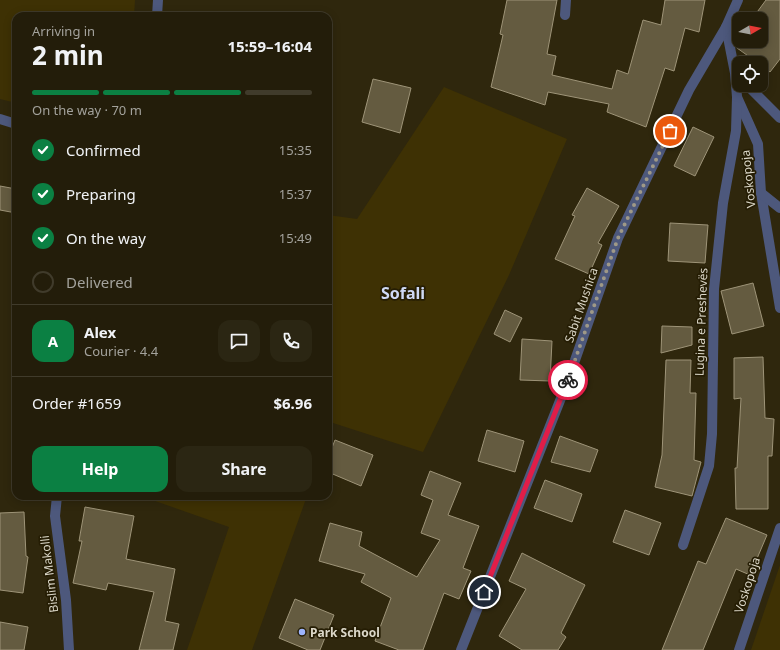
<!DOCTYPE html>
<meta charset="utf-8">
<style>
:root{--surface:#231d0a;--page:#2b2613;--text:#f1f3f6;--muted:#a3a29c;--line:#403b2b;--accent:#0b8043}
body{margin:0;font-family:"Noto Sans",sans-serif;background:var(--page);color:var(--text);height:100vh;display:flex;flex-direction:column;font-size:15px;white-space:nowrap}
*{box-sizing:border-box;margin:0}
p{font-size:13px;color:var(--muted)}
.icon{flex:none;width:22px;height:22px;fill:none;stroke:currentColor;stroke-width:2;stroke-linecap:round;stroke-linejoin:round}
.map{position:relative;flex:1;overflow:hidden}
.panel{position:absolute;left:12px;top:12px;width:320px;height:488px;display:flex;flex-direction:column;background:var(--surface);border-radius:12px;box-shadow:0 2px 10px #0003,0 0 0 1px var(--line)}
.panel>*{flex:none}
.needle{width:26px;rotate:80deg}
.controls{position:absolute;left:732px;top:12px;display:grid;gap:8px}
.controls a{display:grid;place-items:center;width:36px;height:36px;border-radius:8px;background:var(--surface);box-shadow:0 2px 10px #0003,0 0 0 1px var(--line);font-size:20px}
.pin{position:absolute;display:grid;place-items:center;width:34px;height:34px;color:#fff;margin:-17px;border:2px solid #fff;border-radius:50%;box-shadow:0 1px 4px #0007}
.courier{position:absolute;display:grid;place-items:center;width:40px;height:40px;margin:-20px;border:3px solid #e11d48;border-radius:50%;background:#fff;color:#222;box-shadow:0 1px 5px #0007}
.summary em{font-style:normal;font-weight:700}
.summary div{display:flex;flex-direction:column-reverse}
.summary{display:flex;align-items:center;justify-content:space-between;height:68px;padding:0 20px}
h1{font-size:26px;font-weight:700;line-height:30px}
.bar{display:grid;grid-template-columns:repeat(4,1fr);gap:6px 4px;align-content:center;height:48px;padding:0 20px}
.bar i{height:5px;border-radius:3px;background:var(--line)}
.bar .current{background:var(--accent)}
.bar p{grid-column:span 4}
.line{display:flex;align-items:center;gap:10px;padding:0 20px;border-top:1px solid var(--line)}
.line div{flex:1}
.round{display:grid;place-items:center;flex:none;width:42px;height:42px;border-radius:12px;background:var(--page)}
ol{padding:0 20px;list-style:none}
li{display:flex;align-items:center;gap:12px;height:44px}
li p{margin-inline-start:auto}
li .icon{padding:4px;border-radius:50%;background:var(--accent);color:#fff;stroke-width:4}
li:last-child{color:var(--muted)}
li i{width:22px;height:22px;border:2px solid var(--line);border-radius:50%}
.action{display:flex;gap:8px;margin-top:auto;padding:8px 20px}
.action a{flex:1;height:46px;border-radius:12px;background:var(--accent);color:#fff;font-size:16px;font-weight:700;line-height:46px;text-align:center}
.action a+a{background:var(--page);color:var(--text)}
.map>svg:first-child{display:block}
.green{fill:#3e3104}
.building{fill:#645b40;stroke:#9e9478}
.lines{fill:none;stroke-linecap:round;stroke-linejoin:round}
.minor{stroke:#4d587c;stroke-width:10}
.done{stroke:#9f9987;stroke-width:4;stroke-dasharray:0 7.2}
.route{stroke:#e11d48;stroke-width:5}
.poi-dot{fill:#9db4fd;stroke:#251d04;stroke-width:1.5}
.labels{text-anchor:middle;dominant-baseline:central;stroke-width:3.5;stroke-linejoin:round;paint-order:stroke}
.street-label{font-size:12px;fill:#dbd7c8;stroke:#251d04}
.poi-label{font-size:12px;font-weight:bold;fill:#dbd7c8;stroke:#251d04;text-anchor:start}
.district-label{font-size:16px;font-weight:bold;fill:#cfd9f5;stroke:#251d04}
</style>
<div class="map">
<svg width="780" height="650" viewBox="0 0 780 650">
<rect width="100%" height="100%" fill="#2f270d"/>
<g class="green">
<path d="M0,0H135L134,16H16V103L0,99Z"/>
<path d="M444,87L567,139L509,275L423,452L333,423L328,436V215L357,219Z"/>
<path d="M141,496H307L252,650H187L229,527Z"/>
<path d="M780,565V650H751Z"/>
</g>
<g class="building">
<path d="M507,0H557L547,54L556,56L552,75L612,89L617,70L628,74L643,20L661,25L665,0H705L699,32L685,28L674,71L665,68L646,127L607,112L609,104L548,92L545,105L491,87L503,35L500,34Z"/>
<path d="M766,0H780V59L770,72L761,65V63H758L737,48L736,43L739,38V41H761V19H752Z"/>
<path d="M373,79L411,88L400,133L362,122Z"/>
<path d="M693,127L714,137L695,176L674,166Z"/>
<path d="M0,186L16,189V213L0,210Z"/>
<path d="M587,188L619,206L598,243L602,245L589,274L555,259L575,216L572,215Z"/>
<path d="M670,223L708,225L705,263L668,261Z"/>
<path d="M753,283L764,326L732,334L721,291Z"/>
<path d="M505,310L522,318L510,342L494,334Z"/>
<path d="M662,326L692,327V345L661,353Z"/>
<path d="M522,339L552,341L550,381L520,380Z"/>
<path d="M763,357L765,418L774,419L772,456H768V509H736L735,468H737L741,398L734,399V358Z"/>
<path d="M666,360H691L690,393H696L694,460L701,462L692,496L655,487L662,455Z"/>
<path d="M487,430L524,441L515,472L478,461Z"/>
<path d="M560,436L598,450L590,472L551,462Z"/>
<path d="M335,440L373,455L361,486L328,472V458Z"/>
<path d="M430,471L461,483L448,515L479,526L463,568L471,571L459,599L444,593L423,650H399L375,641L391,598L361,582L365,574L319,561L330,523L362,532L359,546L417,577L440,540L421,533L433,500L421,495Z"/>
<path d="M545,480L582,494L572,522L534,508Z"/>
<path d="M85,507L134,516L126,559L175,569L165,621L179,624L173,650H139L154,592L108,583L106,590L73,583L82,541H79Z"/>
<path d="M625,510L661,523L649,555L613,542Z"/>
<path d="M24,512L26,556L28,557L23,593L0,590V513Z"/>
<path d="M726,518L767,535L750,575L736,569L703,650H662L698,561L706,564Z"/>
<path d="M522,553L585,585L561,633L566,637L558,650H522L499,636L526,589L509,581Z"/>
<path d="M295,599L334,615L320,650H308L279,638Z"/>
<path d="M0,622L28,627L24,650H0Z"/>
</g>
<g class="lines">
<g class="minor">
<path d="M565,15L566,0"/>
<path d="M157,16L158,0"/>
<path d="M726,27L735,73L737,97L758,144L761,193L780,308"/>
<path d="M747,85L780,118"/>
<path d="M0,119L16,124"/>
<path d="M761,193L780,208"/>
<path d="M57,496L55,516L66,600L69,650"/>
<path d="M683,545L709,466L712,434L714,289L723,203L736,131L737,97"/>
<path d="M461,650L567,383L618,238L689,90L726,27L738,0"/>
<path d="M739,650L780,528"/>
</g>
</g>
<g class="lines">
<path class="done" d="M568,380L618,238L670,131"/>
<path class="route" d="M484,592L568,380"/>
</g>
<circle class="poi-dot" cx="302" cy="632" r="4"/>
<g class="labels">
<g class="street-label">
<text transform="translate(748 179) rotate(-96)">Voskopoja</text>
<text transform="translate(581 305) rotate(-71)">Sabit Mushica</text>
<text transform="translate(701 322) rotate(-88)">Lugina e Preshevës</text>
<text transform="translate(49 574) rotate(-97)">Bislim Makolli</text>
<text transform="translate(747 585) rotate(-72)">Voskopoja</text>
</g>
<g class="poi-label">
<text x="310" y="632">Park School</text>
</g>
<g class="district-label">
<text x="403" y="293">Sofali</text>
</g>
</g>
</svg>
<div class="controls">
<a><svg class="needle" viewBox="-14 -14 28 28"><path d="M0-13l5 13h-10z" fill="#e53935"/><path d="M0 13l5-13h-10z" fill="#a3a29c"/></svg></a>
<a><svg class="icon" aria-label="locate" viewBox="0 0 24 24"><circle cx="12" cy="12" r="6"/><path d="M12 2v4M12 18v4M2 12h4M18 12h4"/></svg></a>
</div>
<div class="pin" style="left:670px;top:131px;background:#ea580c"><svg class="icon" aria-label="bag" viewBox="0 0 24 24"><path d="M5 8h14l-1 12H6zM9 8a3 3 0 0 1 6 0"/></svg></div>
<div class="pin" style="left:484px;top:592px;background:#1f2937"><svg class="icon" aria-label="home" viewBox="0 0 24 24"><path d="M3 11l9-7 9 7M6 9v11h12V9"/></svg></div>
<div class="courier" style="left:568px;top:380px"><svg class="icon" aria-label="bike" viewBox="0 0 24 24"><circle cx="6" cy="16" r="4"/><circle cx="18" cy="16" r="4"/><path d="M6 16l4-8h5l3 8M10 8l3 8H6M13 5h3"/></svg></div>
<section class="panel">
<div class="summary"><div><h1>2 min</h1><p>Arriving in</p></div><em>15:59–16:04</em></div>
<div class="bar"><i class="current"></i><i class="current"></i><i class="current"></i><i></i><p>On the way · 70 m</p></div>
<ol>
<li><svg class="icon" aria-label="check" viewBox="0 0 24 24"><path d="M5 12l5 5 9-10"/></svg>Confirmed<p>15:35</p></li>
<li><svg class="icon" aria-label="check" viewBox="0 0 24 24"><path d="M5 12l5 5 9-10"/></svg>Preparing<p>15:37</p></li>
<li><svg class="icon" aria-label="check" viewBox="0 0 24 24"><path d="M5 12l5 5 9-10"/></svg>On the way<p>15:49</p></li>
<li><i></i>Delivered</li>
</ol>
<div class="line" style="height:72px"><b class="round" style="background:var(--accent);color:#fff">A</b><div><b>Alex</b><p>Courier · 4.4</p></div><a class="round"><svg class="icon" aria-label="chat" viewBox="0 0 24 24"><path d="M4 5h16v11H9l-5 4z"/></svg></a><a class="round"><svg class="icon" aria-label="phone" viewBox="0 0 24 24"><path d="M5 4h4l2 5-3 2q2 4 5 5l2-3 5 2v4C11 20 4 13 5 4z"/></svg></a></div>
<div class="line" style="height:52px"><div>Order #1659</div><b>$6.96</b></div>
<div class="action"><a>Help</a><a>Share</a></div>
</section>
</div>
